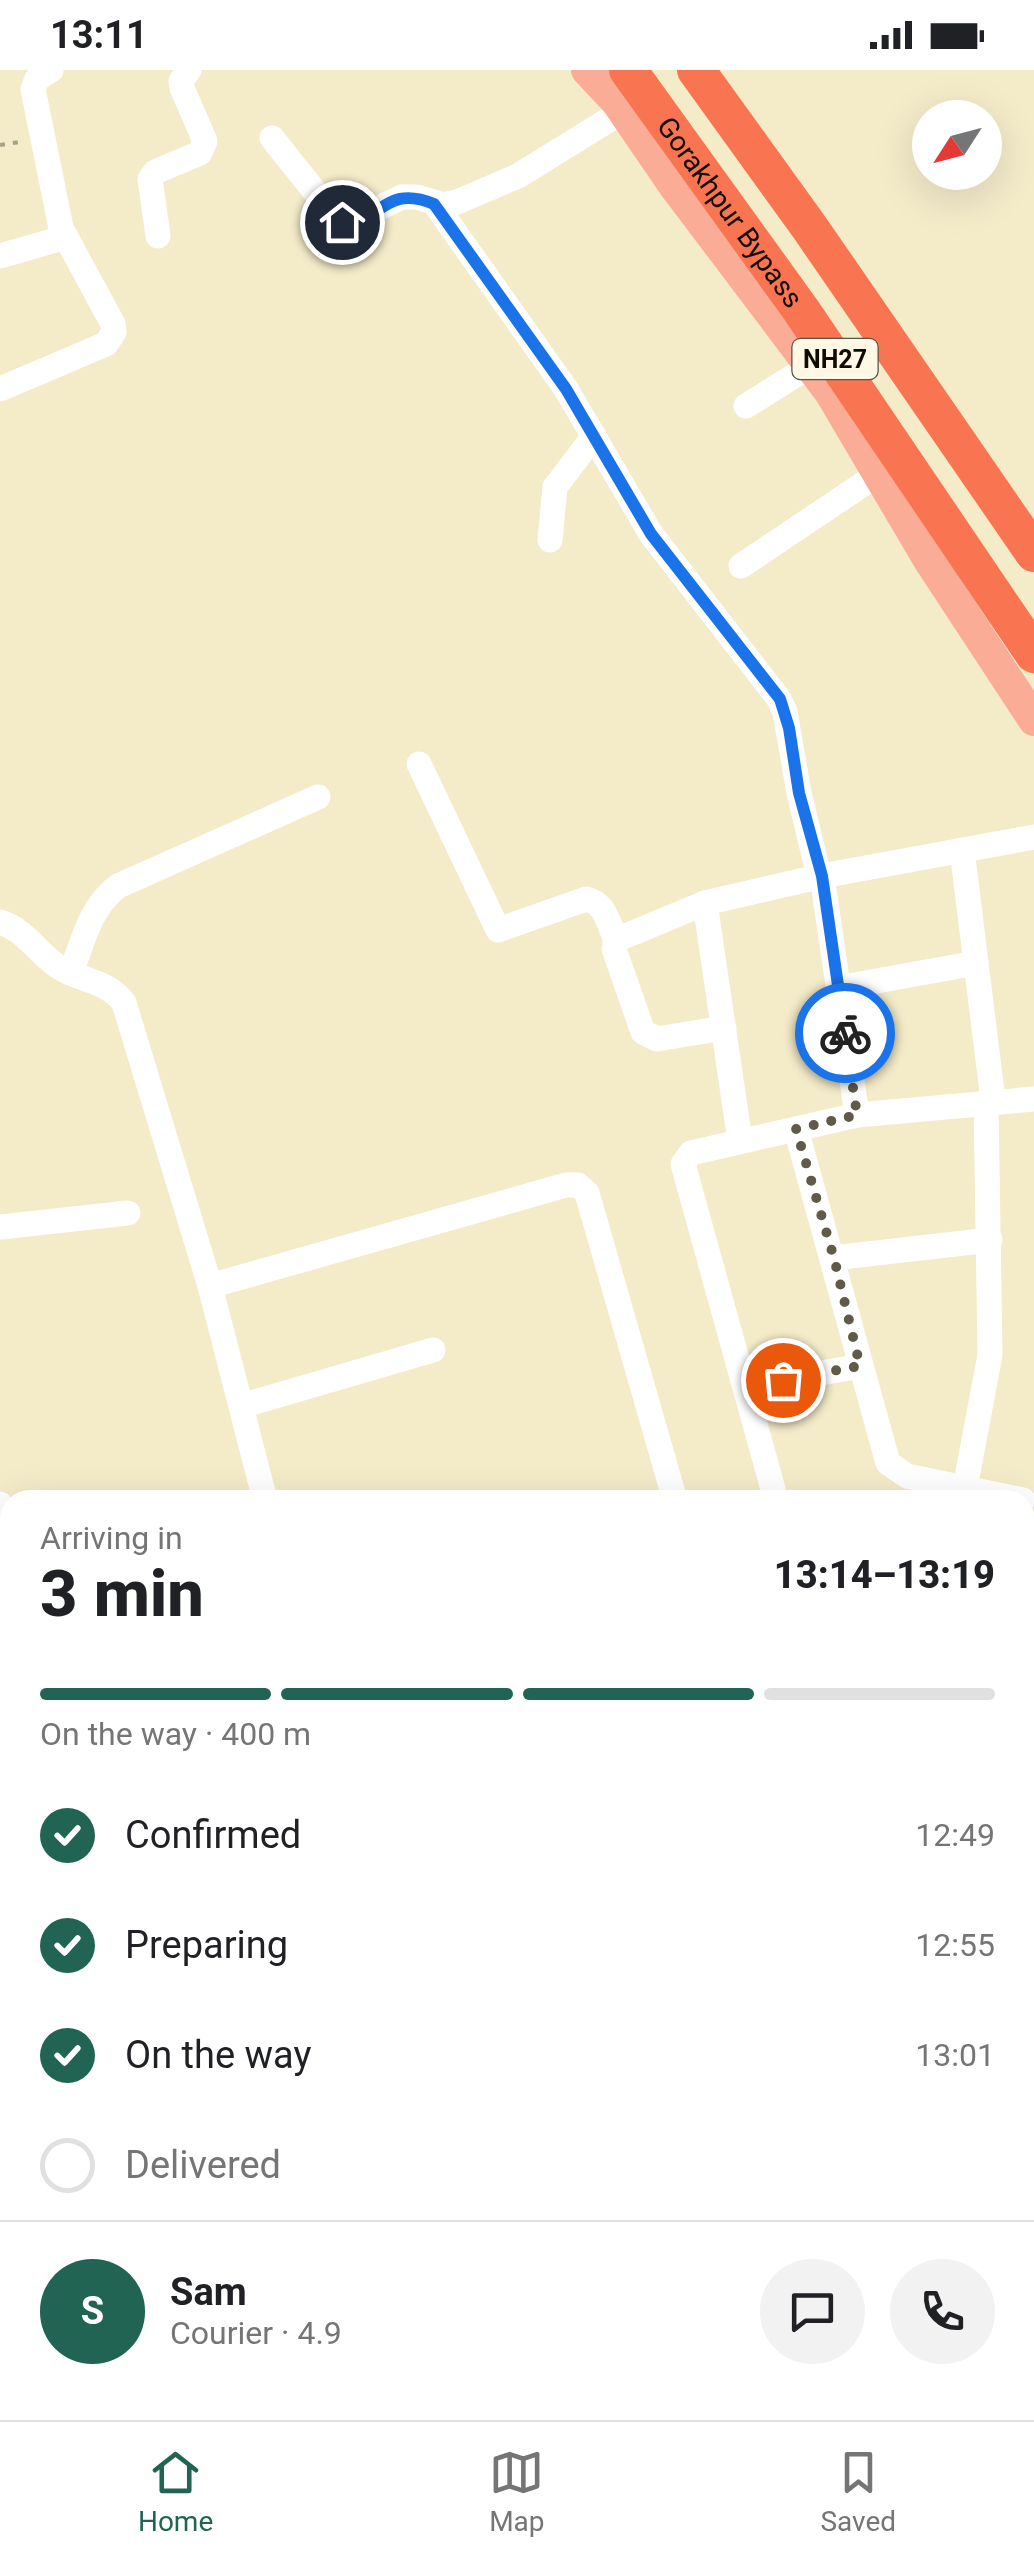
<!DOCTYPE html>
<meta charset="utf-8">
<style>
:root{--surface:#fff;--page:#f2f2f2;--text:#202124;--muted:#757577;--line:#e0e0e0;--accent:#226454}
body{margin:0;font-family:Roboto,sans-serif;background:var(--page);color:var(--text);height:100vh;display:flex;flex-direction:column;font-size:38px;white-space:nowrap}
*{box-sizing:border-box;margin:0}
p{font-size:32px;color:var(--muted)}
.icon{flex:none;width:55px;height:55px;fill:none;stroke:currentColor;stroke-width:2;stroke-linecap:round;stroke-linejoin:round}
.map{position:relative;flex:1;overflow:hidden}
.side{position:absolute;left:0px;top:1420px;width:1035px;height:930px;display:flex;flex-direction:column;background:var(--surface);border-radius:30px 30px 0 0;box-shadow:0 10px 40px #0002}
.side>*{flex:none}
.needle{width:65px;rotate:234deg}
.controls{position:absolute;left:912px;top:30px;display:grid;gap:20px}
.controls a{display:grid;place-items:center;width:90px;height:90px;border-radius:50%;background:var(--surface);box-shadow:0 10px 40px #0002;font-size:50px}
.pin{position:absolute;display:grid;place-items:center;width:85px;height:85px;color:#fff;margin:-42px;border:5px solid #fff;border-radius:50%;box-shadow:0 2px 10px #0007}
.courier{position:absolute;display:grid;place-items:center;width:100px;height:100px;margin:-50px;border:8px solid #1a73e8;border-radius:50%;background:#fff;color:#222;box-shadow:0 2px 12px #0007}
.overview em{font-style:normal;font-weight:800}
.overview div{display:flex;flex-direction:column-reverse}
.overview{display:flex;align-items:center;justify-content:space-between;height:170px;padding:0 40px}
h1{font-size:65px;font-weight:800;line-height:75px}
.bar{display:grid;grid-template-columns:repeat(4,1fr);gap:15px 10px;align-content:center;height:120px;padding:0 40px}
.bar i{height:12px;border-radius:8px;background:var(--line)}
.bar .on{background:var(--accent)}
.bar p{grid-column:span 4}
.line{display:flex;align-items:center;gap:25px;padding:0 40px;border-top:2px solid var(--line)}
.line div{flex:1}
.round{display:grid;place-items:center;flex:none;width:105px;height:105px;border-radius:52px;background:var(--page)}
ol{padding:0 40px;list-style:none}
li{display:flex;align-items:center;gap:30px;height:110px}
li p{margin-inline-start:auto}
li .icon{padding:10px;border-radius:50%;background:var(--accent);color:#fff;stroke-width:4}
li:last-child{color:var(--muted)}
li i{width:55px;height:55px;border:5px solid var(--line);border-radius:50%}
.status{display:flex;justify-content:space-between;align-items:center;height:70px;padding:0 50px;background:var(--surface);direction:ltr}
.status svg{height:28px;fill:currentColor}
.dock{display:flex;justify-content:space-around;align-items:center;height:140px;border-top:2px solid var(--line);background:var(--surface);font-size:28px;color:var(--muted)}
.dock a{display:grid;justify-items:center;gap:5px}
.dock .on{color:var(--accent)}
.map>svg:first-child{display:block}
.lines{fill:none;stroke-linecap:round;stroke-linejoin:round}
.path{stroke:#a8a187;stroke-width:4;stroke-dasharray:5 8;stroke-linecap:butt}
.minor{stroke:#fff;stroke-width:25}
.major{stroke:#fbac96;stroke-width:32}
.highway{stroke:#f97450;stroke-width:38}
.done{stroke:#605a48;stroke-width:10;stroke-dasharray:0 18}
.route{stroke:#1a73e8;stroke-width:12}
.labels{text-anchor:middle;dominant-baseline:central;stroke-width:9;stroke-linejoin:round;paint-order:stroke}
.shield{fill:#fef8e4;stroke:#575346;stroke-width:2.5}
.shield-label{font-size:25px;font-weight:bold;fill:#100c03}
.street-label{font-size:28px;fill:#100c03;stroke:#fef8e4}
</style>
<div class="status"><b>13:11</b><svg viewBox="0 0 49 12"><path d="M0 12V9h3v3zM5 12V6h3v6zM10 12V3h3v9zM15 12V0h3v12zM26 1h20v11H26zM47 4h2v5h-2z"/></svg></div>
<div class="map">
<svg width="1034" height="2350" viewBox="0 0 1034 2350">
<rect width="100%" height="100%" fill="#f4ebc9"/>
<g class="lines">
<path class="path" d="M0,75L25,71"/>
<g class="minor">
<path d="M272,68L336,148L348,153L402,127H417L443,135L457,132L518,106L623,41"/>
<path d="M435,134L566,319L651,464L779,629L785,642L799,723L819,806"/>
<path d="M158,166L150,109L155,102L200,83L205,71L182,18L181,11L189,0"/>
<path d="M0,186L66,167"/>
<path d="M0,319L106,274L114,262L113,254L61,158L33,19L37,9L51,0"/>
<path d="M746,336L810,296"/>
<path d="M550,470L555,417L594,366"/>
<path d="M741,496L878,404"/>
<path d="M419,694L498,860L586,829C605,832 609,855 616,870"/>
<path d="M962,780L993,1030"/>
<path d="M822,806L857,1045"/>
<path d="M705,833L740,1071"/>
<path d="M0,852C24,859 36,881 56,895C78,911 108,910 124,933L210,1216L265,1430"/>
<path d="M71,903C83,871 90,837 118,816L318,727"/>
<path d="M838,918L976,893"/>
<path d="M724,958L657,969L643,962L614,879L616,870L705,833L822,806L1034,767"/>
<path d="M796,1059L888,1393L907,1406L1023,1430"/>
<path d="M0,1157L128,1143"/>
<path d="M833,1188L990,1170"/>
<path d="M210,1216L566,1115H578L587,1123L675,1430"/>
<path d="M745,1317L860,1296"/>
<path d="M241,1336L433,1280"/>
<path d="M965,1418L990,1285L986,1031"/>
<path d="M776,1430L683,1094L691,1083L857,1045L1034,1029"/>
<path d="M0,1434L10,1472"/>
<path d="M0,1714L10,1751"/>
<path d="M1025,1775L1034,1773"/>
<path d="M0,2010L10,2007"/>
<path d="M137,2340L138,2350"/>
<path d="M627,2340L629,2350"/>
<path d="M800,2340L801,2350"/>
<path d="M994,2345L1034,2341"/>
<path d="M505,2350V2340"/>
<path d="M910,2350L911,2340"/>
</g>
<g class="major">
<path d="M587,0L617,32L673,114L830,322L929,490L1034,650"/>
<path d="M1025,2164L1034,2111"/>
<path d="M993,2350L995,2340"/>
</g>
<g class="highway">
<path id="s1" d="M628,0L801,240L1034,584"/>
<path d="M696,0L810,158L1034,483"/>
</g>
</g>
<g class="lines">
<path class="done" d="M783,1310L860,1296L834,1188L796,1059L857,1045L845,963"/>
<path class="route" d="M342,152C381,155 383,113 434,134L566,319L651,464L780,629L789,658L799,723L822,806L845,963"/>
</g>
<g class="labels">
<rect class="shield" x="792.5" y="269" width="85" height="40" rx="8"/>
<g class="shield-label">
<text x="835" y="289">NH27</text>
</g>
<g class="street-label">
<text stroke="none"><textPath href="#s1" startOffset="175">Gorakhpur Bypass</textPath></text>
</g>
</g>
</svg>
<div class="controls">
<a><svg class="needle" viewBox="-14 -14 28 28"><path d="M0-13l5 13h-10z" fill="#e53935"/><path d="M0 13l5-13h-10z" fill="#757577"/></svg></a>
</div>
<div class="pin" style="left:783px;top:1310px;background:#ea580c"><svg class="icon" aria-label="bag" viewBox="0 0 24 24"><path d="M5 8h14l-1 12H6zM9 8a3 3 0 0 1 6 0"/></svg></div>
<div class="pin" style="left:342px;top:152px;background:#1f2937"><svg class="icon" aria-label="home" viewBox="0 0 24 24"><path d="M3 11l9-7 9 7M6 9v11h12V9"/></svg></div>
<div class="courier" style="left:845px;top:963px"><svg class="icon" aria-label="bike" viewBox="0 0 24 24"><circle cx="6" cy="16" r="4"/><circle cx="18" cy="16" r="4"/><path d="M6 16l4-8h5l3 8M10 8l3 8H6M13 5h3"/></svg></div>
<section class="side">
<div class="overview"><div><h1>3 min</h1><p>Arriving in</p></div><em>13:14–13:19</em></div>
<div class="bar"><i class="on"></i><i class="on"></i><i class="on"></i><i></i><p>On the way · 400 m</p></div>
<ol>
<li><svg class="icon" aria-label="check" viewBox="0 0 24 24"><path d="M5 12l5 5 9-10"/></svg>Confirmed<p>12:49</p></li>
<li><svg class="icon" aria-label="check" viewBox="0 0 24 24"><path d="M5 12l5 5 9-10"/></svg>Preparing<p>12:55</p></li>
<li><svg class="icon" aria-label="check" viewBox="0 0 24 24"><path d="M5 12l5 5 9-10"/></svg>On the way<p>13:01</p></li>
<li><i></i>Delivered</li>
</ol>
<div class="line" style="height:180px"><b class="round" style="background:var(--accent);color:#fff">S</b><div><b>Sam</b><p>Courier · 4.9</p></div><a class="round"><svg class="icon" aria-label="chat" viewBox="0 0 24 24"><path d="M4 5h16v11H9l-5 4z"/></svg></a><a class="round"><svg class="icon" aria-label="phone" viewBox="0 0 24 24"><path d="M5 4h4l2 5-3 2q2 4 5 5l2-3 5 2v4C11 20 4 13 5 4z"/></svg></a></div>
</section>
</div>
<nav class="dock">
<a class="on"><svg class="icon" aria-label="home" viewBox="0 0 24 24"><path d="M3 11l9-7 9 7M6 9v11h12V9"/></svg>Home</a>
<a><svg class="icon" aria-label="map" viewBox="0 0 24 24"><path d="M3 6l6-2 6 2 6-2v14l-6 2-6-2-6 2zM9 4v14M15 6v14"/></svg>Map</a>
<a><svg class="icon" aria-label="saved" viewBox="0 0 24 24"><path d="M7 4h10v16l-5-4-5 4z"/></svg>Saved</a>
</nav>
